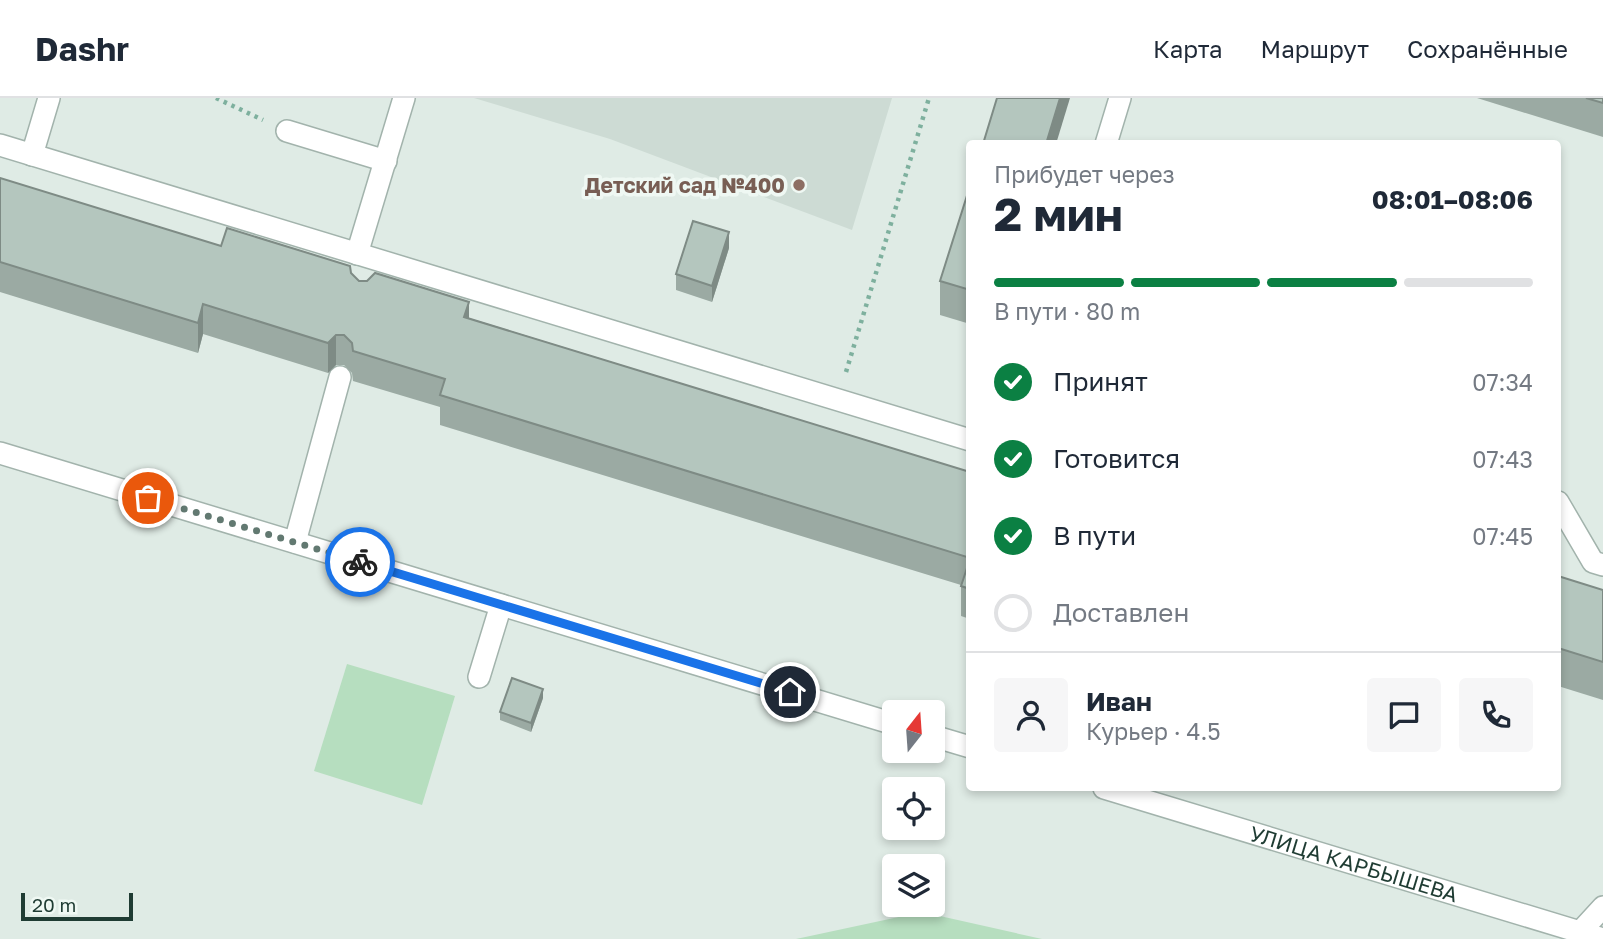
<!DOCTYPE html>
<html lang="ru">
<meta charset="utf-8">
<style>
:root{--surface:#fff;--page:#f6f6f7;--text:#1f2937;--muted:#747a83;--line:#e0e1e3;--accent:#0b8043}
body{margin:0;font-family:"Golos Text",sans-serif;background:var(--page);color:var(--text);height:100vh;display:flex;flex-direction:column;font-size:26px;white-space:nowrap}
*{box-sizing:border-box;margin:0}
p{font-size:23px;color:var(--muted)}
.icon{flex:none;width:38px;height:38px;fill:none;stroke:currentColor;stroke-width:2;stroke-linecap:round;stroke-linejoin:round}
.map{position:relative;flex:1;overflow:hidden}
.sheet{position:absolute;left:966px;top:42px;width:595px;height:651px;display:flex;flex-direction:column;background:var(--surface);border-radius:7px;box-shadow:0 4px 10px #0003}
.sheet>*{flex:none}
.needle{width:46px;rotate:17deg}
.fabs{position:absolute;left:882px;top:602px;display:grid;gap:14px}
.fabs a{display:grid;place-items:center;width:63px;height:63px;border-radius:7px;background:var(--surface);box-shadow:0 4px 10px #0003;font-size:35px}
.scale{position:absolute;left:21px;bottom:18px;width:112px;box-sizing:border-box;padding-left:7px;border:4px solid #1f3c33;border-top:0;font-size:19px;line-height:24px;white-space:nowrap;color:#1f3c33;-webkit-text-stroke:5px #eff8f3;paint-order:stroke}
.pin{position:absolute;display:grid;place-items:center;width:60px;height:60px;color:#fff;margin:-30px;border:4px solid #fff;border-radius:50%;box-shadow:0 2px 7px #0007}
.courier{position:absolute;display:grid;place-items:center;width:70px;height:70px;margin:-35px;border:5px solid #1a73e8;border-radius:50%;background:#fff;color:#222;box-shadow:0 2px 9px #0007}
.headline em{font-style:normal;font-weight:700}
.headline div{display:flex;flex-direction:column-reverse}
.headline{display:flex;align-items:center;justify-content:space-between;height:119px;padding:0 28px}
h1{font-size:46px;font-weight:700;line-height:52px}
.bar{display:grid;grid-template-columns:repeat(4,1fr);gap:10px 7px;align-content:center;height:84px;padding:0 28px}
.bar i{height:9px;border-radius:5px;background:var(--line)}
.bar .on{background:var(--accent)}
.bar p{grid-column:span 4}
.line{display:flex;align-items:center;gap:18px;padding:0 28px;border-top:2px solid var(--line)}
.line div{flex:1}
.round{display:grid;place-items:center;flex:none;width:74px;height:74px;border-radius:7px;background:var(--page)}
ol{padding:0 28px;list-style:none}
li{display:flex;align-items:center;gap:21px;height:77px}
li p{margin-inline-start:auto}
li .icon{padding:7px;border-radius:50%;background:var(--accent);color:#fff;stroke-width:4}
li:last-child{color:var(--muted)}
li i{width:38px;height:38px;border:4px solid var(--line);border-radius:50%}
header{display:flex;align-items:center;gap:42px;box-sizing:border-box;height:98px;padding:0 35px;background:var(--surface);border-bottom:2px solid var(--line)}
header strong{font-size:33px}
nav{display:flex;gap:38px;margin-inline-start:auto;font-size:24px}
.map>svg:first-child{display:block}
.built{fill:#cddbd4}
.green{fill:#b6debf}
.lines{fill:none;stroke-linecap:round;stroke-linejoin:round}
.minor-casing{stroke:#a2b3ac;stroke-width:24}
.path{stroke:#7eb09e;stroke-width:4.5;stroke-dasharray:3.5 5;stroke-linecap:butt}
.minor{stroke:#fff;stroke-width:21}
.wall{fill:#9baaa3}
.shaded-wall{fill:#7e8b85}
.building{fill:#b4c6be;stroke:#7e8b85;stroke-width:2}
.done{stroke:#627971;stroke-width:7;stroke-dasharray:0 12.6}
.route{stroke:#1a73e8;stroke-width:9}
.education-dot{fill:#8d6e63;stroke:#eff8f3;stroke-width:2.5}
.labels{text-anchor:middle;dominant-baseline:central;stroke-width:7;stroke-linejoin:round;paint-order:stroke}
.education-label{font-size:21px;font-weight:bold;fill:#785e54;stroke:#eff8f3;text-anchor:end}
.street-label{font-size:21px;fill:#1f3c33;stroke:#eff8f3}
</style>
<header>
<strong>Dashr</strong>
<nav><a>Карта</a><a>Маршрут</a><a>Сохранённые</a></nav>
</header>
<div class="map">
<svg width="1603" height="841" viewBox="0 0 1603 841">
<rect width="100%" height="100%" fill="#dfebe5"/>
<path class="built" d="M474,0H892L852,132L610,41Z"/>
<g class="green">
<path d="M347,566L455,598L422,707L314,673Z"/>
<path d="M922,814L1042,841H796Z"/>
</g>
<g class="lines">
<g class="minor-casing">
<g id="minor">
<path d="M287,33L386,63"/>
<path d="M1106,46L1120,0"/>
<path d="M0,47L970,342"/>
<path d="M32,57L49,0"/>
<path d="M357,156L404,0"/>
<path d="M0,355L894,626"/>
<path d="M1558,404L1593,464L1603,467"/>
<path d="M295,444L340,279"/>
<path d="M479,579L501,507"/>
<path d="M933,638L970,649"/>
<path id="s1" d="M1104,690L1603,841"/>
<path d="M1580,834L1603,809"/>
</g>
</g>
<g class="path">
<path d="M216,0L263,22"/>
<path d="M846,274L929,0"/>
</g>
<use href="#minor" class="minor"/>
</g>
<g class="wall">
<path d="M1477,0H1603V39Z"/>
<path d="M0,80L221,148L351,175L359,183L469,220L970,374V521L961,518V487L440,327V309L353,283L352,275L344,267H336L328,275L203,236L198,255L0,194Z"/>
<path d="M970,88V226L940,217V183Z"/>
<path d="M729,150L712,204L676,192V176Z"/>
<path d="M1558,478L1603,492V602L1558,588Z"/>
<path d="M543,600L531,634L500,622V614Z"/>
</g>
<g class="shaded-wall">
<path d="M1060,0H1070L1056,46H1046Z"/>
<path d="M729,134V150L712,204V188Z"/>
<path d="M469,204V234L464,219Z"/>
<path d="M203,206V236L198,255V225Z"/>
<path d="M336,237V267L328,275V245Z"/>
<path d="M543,591V600L531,634V625Z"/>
</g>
<g class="building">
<path d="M997,0H1060L1046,46H983Z"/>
<path d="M1586,0H1603V5Z"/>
<path d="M0,80L221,148L227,130L350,168L351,175L359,183H367L375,175L469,204L464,219L970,374V460L440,297L445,281L353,253L352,245L344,237H336L328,245L203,206L198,225L0,164Z"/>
<path d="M970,88V192L940,183Z"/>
<path d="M693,123L729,134L712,188L676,176Z"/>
<path d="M970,461V491L961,488Z"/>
<path d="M1558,478L1603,492V564L1558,550Z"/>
<path d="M512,580L543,591L531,625L500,614Z"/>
</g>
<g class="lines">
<path class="done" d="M148,400L360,464"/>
<path class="route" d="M360,464L790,594"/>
</g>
<circle class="education-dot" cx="799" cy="87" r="7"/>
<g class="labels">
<g class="education-label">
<text x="785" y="87">Детский сад №400</text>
</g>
<g class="street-label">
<text stroke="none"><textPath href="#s1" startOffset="261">УЛИЦА КАРБЫШЕВА</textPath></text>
</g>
</g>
</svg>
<div class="fabs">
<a><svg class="needle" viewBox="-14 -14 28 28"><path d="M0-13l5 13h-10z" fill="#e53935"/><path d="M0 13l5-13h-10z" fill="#747a83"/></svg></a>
<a><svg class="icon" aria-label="locate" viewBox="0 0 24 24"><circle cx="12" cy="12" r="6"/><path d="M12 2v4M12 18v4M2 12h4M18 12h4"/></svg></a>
<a><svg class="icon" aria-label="layers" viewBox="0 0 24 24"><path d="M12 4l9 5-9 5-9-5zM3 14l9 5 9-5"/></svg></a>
</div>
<div class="scale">20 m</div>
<div class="pin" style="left:148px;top:400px;background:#ea580c"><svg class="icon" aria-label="bag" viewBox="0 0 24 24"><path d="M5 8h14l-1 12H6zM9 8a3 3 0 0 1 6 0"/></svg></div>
<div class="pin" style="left:790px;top:594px;background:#1f2937"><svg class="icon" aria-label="home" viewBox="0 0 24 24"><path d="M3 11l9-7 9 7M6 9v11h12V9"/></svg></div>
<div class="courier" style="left:360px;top:464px"><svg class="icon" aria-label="bike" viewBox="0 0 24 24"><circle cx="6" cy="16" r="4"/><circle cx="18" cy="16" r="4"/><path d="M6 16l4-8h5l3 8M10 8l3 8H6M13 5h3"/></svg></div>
<section class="sheet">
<div class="headline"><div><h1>2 мин</h1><p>Прибудет через</p></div><em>08:01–08:06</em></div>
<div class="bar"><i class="on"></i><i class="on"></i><i class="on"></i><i></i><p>В пути · 80 m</p></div>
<ol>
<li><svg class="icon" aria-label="check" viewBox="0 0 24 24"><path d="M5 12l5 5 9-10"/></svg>Принят<p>07:34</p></li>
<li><svg class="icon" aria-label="check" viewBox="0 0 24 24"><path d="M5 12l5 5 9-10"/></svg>Готовится<p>07:43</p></li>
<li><svg class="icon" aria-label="check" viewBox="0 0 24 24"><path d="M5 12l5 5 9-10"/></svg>В пути<p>07:45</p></li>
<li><i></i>Доставлен</li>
</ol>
<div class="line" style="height:126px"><a class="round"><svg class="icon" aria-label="person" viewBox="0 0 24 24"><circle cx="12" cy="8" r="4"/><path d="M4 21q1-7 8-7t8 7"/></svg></a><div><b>Иван</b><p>Курьер · 4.5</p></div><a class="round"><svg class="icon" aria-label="chat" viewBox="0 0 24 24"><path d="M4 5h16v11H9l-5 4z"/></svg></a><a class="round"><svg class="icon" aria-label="phone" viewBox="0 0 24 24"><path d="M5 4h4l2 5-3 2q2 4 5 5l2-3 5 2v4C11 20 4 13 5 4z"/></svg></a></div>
</section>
</div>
